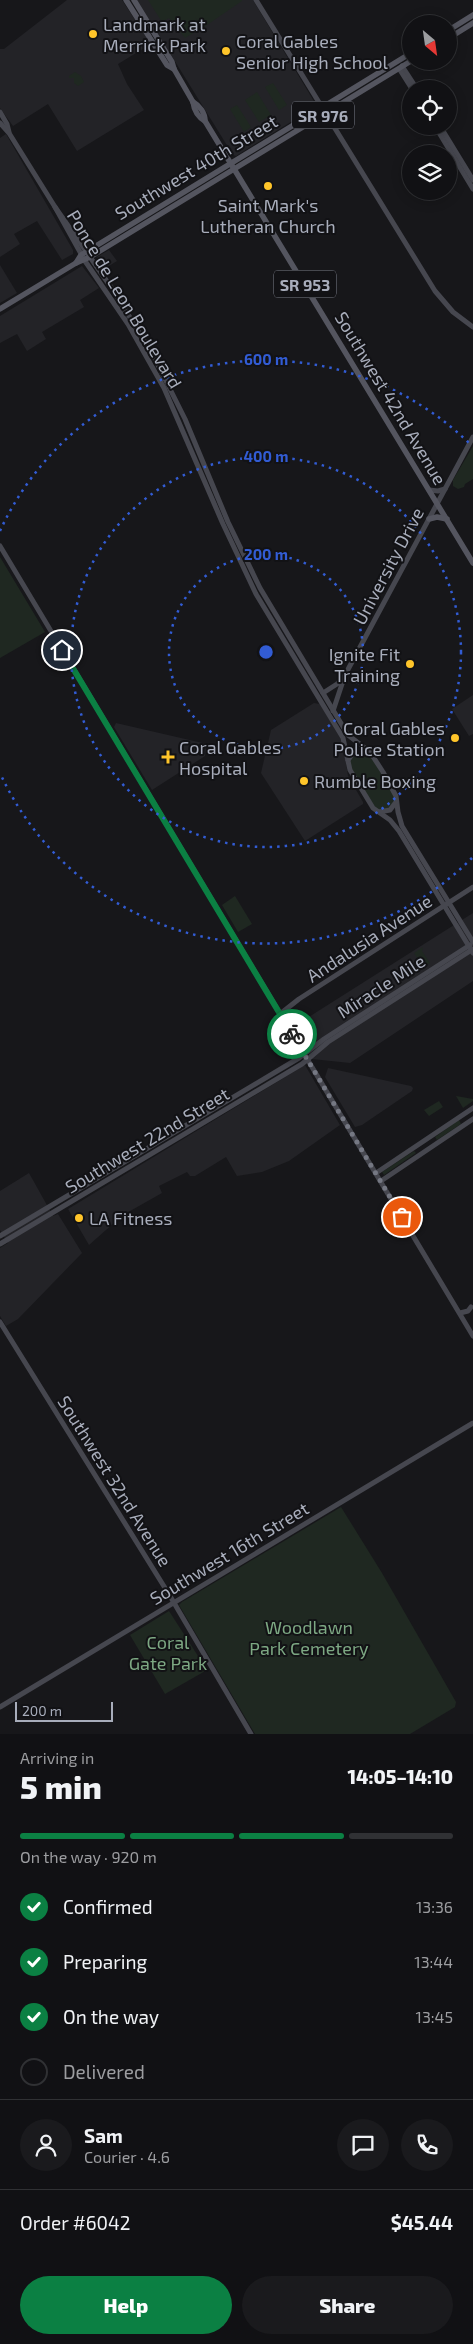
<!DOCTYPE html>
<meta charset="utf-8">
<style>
:root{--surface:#111114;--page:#1a1a1d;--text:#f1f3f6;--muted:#9c9da0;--line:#303134;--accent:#0b8043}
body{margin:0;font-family:"Exo 2",sans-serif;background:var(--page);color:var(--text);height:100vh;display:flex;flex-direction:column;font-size:19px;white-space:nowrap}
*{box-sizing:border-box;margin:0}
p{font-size:16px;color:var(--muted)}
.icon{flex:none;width:28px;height:28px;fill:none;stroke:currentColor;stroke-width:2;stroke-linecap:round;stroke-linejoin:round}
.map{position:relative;height:1734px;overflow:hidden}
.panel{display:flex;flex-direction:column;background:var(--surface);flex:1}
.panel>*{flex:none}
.needle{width:32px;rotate:151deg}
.buttons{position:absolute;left:402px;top:15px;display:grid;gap:10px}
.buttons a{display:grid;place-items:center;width:55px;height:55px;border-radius:50%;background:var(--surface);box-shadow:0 2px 12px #0003,0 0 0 1px var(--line);font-size:25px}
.scale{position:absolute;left:15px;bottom:12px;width:98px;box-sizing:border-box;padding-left:5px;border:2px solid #a8adbb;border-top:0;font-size:14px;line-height:18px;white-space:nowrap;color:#a8adbb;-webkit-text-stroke:4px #121215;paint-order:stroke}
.pin{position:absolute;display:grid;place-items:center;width:42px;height:42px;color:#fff;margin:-21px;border:2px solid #fff;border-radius:50%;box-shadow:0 1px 5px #0007}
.courier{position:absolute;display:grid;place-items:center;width:50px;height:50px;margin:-25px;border:4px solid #0b8043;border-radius:50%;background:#fff;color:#222;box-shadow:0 1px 6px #0007}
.head em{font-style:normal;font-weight:800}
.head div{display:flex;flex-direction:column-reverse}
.head{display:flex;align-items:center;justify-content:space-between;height:85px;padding:0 20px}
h1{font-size:32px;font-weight:800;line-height:38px}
.bar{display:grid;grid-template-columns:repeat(4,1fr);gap:8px 5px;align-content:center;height:60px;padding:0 20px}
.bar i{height:6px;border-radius:4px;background:var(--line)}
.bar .selected{background:var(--accent)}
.bar p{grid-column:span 4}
.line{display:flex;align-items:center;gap:12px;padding:0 20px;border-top:1px solid var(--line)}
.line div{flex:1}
.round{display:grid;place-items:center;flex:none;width:52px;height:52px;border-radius:26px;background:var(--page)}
ol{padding:0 20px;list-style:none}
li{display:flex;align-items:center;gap:15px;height:55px}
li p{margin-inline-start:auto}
li .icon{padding:5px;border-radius:50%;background:var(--accent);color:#fff;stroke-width:4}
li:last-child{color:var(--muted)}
li i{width:28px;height:28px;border:2px solid var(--line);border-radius:50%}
.primary-button{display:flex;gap:10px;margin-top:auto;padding:10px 20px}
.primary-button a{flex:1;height:58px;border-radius:30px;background:var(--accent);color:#fff;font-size:20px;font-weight:800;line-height:58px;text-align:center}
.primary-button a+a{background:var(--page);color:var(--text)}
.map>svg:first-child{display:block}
.built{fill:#232327}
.green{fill:#1f2821}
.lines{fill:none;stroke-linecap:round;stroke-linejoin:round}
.secondary{stroke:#46474f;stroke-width:5}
.primary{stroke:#54555f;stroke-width:5.5}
.done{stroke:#757883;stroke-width:5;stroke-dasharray:0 9}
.route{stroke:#0b8043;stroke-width:6}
.ring{fill:none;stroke:#325cd4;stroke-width:2.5;stroke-dasharray:2.5 5}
.poi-dot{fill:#ffc52a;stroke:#121215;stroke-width:2}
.labels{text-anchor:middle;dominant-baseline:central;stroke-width:4;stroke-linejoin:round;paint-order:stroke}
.shield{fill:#121215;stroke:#7b7e89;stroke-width:1}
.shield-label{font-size:16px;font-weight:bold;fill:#a8adbb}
.poi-label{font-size:18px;fill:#a8adbb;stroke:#121215;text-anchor:start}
.street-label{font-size:18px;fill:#a8adbb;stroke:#121215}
.park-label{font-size:18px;fill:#7da883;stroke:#121215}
.centre{fill:#325cd4;stroke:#121215;stroke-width:2.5}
.ring-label{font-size:15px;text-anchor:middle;font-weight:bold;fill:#325cd4;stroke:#121215;stroke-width:4;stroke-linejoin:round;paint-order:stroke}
</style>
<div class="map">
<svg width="473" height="1734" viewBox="0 0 473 1734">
<rect width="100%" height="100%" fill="#17171a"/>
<g class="built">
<path d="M67,0H122L151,44L118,64L127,84L144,110L77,151L48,104L13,126L0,108V49H4Z"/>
<path d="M137,0H253L315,103V107L236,156L233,155Z"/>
<path d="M6,134L73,250V254L62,260L37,221L14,234L20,244L0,257V138Z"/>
<path d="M109,250L117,261L104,269L97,257Z"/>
<path d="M0,265L17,293L0,303Z"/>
<path d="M82,266L99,288L80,300L84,307L42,332L46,339L27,351L17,334L0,343V316Z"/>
<path d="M473,695V734L469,736L452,709Z"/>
<path d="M314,703L320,704L343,743L348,776L363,802V804L305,841L261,773L271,730Z"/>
<path d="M116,723L207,744L205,756L152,790L114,727Z"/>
<path d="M473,913V981L350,1063L312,1059L293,1027Z"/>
<path d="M305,1065L340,1125L289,1161L262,1172L237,1176L226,1157L195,1176H190L187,1172L159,1186L162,1193L123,1215L89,1245L68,1209Z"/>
<path d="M328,1068L411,1086L413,1088L412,1091L362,1125L355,1127L325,1077Z"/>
<path d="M29,1173L53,1216L58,1214L82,1253L18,1319L6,1326L0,1316V1248L8,1243L0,1230V1191Z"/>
</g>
<g class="green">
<path d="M148,0H242V1L204,27L195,17L202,28L185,38L169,18L162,22Z"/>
<path d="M75,72L81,76L84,82L78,86L74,83V78H69V76Z"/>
<path d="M273,83L287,105L279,110L265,87Z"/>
<path d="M257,92L271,115L259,122L245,100Z"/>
<path d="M237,105L251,127L244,132L230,109Z"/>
<path d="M473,446V479L465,484L464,487L458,489L453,486V480Z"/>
<path d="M0,557L45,632L0,658Z"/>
<path d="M364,751L368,753L394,793L395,798L391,807L381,810L376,809L350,767V759L355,753Z"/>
<path d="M235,896L252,924L238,932L222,905Z"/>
<path d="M423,947L422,951L430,963L423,967L414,953Z"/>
<path d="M456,1096L473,1099V1101L463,1108Z"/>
<path d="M439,1101L443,1107L429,1116L424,1110Z"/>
<path d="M459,1120L461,1124L437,1140L435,1137Z"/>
<path d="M414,1151L416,1153L384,1175L382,1172Z"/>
<path d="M341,1507L382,1573L456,1702L455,1707L410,1734H255L179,1605L182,1602Z"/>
<path d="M169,1611L207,1670L165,1694L130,1635Z"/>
</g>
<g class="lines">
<g class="secondary">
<path d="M256,0L435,291L453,312L473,327"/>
<path d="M402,66L417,89"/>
<path d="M402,66L400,70L412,89"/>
<path d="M0,112L7,124L9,132"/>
<path d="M0,123L9,133L55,207L113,290L152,353L185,419L228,522L260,588L348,735L370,752L383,772L396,796L398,812L402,826L473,942"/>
<path d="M435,126L473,189"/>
<path d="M440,126L473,180"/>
<path d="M55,207L85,261L128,324L164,388L223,524L256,594L343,738L350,770L373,808L390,820L399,831L473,953"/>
<path d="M429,490L438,491L445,489"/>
<path d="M0,546L473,1336"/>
<path d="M323,693L337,684L344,677"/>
<path d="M333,711L345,675L473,437"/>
<path d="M348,760L354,752L364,749"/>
<path d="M379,812L390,810L396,802"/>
<path d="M280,1014L299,999L473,887"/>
<path d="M376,1173L473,1108"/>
<path d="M381,1181L473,1119"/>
<path d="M0,1236L299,1058L324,1039L470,945"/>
<path d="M0,1244L302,1064L328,1042L473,949"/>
<path d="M460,1313L468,1311L471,1307"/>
<path d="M0,1322L170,1596L251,1734"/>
<path d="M0,1707L473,1423"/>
</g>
<g class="primary">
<path d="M126,0L167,65L174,69"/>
<path d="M134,0L172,62L174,69L193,102C194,110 198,117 205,121L473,563"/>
<path d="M449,30L473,15"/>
<path d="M449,38L473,23"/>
<path d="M193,102C200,106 205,113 205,121"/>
<path d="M76,263L81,255L122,230L411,53"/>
<path d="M0,309L76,263L90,257L411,61"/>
<path d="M429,519L437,517L447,519"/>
</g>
</g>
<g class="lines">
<path class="done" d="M292,1034L402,1217"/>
<path class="route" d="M62,650L292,1034"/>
</g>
<g class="ring">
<circle cx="266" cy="652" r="97"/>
<circle cx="266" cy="652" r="195"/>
<path d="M472 858A292 292 0 0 1 0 773M0 531A292 292 0 0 1 472 446"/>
</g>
<g class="poi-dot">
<circle cx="93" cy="34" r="5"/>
<circle cx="226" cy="51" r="5"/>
<circle cx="268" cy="186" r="5"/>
<circle cx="410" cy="664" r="5"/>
<circle cx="455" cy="738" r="5"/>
<path d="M165.5 749.5h5v5h5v5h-5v5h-5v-5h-5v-5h5z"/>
<circle cx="304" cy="781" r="5"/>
<circle cx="79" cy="1218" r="5"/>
</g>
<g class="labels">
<g class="shield">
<rect x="292" y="101.5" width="62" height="27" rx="4"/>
<rect x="274" y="270.5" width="62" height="27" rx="4"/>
</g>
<g class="shield-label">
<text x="323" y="115">SR 976</text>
<text x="305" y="284">SR 953</text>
</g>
<g class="poi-label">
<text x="103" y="24">Landmark at<tspan x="103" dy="21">Merrick Park</tspan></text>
<text x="236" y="41">Coral Gables<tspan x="236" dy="21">Senior High School</tspan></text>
<text x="268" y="205" text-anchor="middle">Saint Mark's<tspan x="268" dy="21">Lutheran Church</tspan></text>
<text x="400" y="654" text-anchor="end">Ignite Fit<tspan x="400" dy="21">Training</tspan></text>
<text x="445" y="728" text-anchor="end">Coral Gables<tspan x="445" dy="21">Police Station</tspan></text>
<text x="179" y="747">Coral Gables<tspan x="179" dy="21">Hospital</tspan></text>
<text x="314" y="781">Rumble Boxing</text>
<text x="89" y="1218">LA Fitness</text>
</g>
<g class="street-label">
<text transform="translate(196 167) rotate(-31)">Southwest 40th Street</text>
<text transform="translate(125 299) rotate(59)">Ponce de Leon Boulevard</text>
<text transform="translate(391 398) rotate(59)">Southwest 42nd Avenue</text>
<text transform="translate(388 566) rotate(-62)">University Drive</text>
<text transform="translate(369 938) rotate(-33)">Andalusia Avenue</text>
<text transform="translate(381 986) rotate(-33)">Miracle Mile</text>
<text transform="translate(147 1140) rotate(-31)">Southwest 22nd Street</text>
<text transform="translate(115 1481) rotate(58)">Southwest 32nd Avenue</text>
<text transform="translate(229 1553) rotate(-31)">Southwest 16th Street</text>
</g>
<g class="park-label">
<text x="309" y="1627">Woodlawn<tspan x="309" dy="21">Park Cemetery</tspan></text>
<text x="168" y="1642">Coral<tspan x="168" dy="21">Gate Park</tspan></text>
</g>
</g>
<circle cx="266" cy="652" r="8" class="centre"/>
<g class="ring-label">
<text x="266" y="365">600 m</text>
<text x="266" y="462">400 m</text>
<text x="266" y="560">200 m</text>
</g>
</svg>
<div class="buttons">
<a><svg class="needle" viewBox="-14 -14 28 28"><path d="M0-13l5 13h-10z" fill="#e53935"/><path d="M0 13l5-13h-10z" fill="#9c9da0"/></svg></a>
<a><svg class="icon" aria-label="locate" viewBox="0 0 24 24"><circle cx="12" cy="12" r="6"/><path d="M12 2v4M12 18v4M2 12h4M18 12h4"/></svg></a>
<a><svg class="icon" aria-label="layers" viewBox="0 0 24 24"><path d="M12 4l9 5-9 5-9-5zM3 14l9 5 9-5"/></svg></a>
</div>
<div class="scale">200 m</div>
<div class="pin" style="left:402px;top:1217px;background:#ea580c"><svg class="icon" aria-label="bag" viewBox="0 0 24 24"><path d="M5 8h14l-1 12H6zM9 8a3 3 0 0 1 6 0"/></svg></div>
<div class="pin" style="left:62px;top:650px;background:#1f2937"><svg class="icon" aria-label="home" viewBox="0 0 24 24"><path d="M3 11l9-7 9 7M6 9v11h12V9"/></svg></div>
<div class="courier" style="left:292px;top:1034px"><svg class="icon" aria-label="bike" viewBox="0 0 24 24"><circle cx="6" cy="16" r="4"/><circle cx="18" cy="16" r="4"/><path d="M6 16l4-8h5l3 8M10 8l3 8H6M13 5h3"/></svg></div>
</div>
<section class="panel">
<div class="head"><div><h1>5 min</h1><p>Arriving in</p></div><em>14:05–14:10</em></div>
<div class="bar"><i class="selected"></i><i class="selected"></i><i class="selected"></i><i></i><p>On the way · 920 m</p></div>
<ol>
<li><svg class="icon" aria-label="check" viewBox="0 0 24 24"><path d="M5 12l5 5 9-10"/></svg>Confirmed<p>13:36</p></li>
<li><svg class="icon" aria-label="check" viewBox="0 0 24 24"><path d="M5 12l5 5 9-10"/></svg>Preparing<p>13:44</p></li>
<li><svg class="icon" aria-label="check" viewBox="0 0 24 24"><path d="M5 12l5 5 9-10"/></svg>On the way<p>13:45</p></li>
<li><i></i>Delivered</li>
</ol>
<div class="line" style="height:90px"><a class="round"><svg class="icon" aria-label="person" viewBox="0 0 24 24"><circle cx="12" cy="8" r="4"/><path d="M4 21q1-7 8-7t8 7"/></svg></a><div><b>Sam</b><p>Courier · 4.6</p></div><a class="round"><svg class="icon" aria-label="chat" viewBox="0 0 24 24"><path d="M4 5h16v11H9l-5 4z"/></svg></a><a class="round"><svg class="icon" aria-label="phone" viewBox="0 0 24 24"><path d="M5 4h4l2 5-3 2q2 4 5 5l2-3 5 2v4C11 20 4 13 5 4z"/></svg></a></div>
<div class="line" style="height:65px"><div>Order #6042</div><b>$45.44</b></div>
<div class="primary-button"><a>Help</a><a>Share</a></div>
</section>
